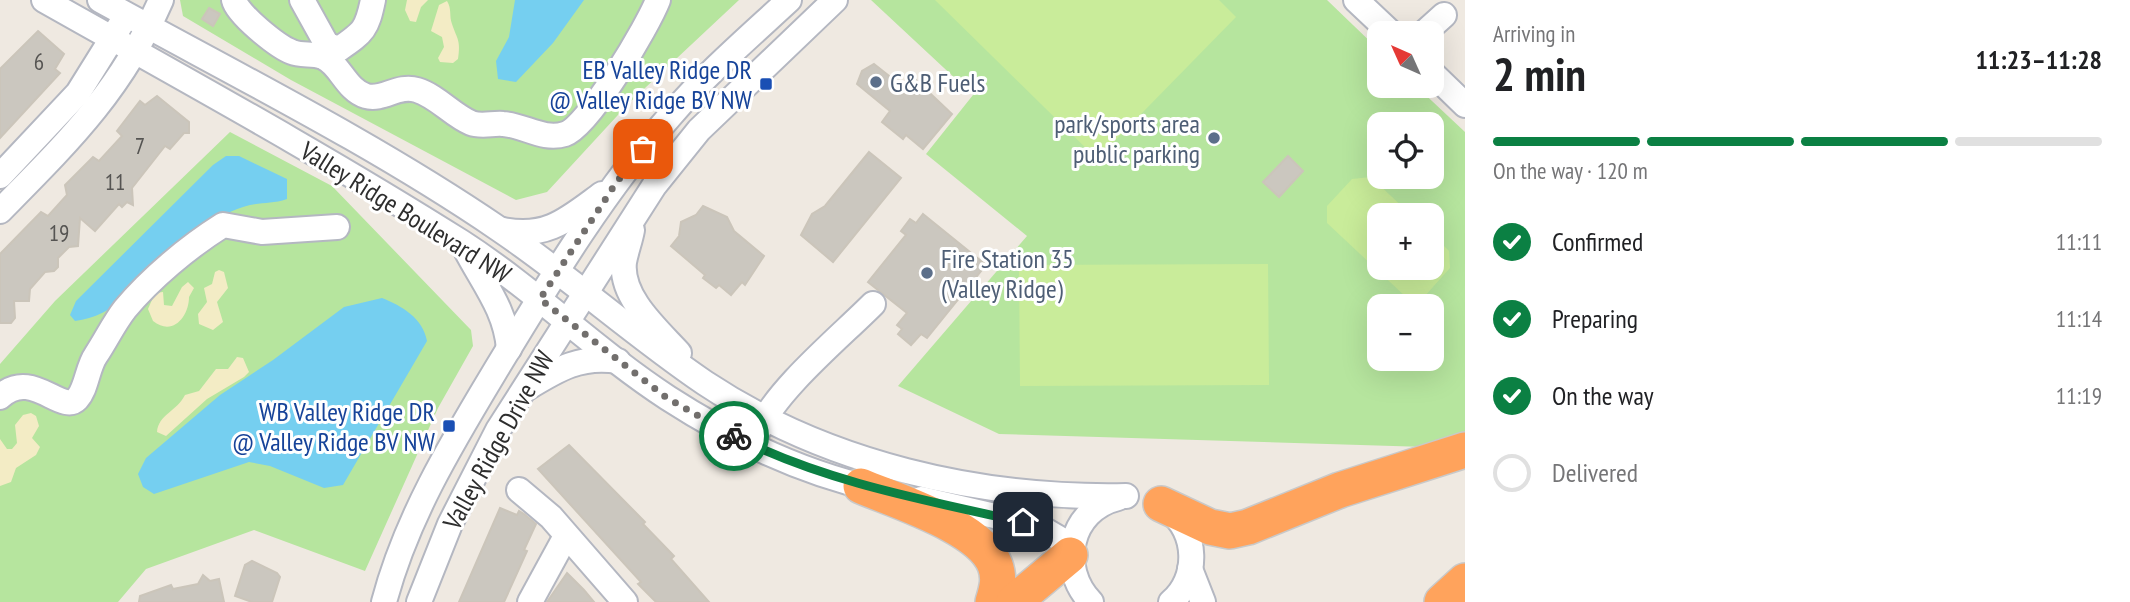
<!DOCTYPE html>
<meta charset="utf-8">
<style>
:root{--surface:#fff;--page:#f2f2f2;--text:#202124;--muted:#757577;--line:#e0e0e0;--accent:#0b8043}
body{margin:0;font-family:"PT Sans Narrow",sans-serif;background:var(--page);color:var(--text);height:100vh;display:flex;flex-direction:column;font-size:26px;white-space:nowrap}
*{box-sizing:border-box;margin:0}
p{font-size:23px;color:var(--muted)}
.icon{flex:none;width:38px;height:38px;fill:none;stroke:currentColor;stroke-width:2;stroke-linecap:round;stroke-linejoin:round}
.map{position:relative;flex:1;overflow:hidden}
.panel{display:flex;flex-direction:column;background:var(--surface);width:665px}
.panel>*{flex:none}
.needle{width:46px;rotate:315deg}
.buttons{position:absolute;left:1367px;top:21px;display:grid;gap:14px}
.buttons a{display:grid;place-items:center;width:77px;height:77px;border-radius:14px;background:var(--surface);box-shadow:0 7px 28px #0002;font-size:35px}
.pin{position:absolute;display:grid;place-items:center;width:60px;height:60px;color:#fff;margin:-30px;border-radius:14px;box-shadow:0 4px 10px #0006}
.courier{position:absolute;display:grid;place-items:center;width:70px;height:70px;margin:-35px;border:5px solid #0b8043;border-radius:50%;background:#fff;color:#222;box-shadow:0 2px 9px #0007}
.headline em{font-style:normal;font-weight:700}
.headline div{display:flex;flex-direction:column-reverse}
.headline{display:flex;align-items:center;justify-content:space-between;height:119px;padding:0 28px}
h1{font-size:46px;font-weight:700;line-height:52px}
.bar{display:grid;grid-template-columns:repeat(4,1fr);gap:10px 7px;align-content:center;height:84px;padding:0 28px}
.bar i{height:9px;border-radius:5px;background:var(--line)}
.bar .active{background:var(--accent)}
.bar p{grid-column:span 4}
ol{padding:0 28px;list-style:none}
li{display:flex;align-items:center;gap:21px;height:77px}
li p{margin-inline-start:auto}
li .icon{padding:7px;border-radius:50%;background:var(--accent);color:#fff;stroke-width:4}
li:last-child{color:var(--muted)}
li i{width:38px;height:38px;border:4px solid var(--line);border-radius:50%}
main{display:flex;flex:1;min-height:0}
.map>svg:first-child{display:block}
.green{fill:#b6e59e;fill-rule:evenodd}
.sand{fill:#f3ecc5}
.pitch{fill:#c9ec9a}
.water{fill:#75cff0}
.building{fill:#cbc7bf;stroke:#cbc5ba;stroke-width:2}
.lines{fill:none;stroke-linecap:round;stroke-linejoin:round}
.minor-casing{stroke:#b4b7c1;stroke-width:28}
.highway-casing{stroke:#c9c9c9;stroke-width:38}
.minor{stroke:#fff;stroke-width:24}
.highway{stroke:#ffa35c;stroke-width:35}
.done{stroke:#726f6d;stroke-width:7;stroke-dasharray:0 12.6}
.route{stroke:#0b8043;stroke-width:9}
.service-dot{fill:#5c6f8a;stroke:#fff;stroke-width:2.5}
.transit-dot{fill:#1a4fb4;stroke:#fff;stroke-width:2.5}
.labels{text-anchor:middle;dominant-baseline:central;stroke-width:6;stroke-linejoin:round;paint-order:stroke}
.number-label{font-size:23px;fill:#555452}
.transit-label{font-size:26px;fill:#164399;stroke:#fff;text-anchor:end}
.service-label{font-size:26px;fill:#4e5e75;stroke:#fff;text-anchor:start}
.street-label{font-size:26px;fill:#2e2e2e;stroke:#fff}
</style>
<main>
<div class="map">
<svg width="1465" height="602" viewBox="0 0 1465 602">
<rect width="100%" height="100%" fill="#efe9e1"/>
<g class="green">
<path d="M180,0H739L629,103L547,192L516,200L291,80L183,16Z"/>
<path d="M871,0H1327L1379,50V86H1416L1465,132V436L1426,447L999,434L898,386L1027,236L926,154L973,95ZM1379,124H1432V177H1379ZM1379,215H1432V268H1379ZM1379,306H1432V359H1379Z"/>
<path d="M230,132L332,186L471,330L473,346L438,408L365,571L254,530L146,569L118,602H0V364L55,301Z"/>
</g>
<g class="sand">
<path d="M407,0H428L421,7L416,22L410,21L405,10Z"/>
<path d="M447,1C452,9 449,16 452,24C457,39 461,40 458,59L453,63L440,62L438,58L444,47L442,37L431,31L439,5Z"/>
<path d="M219,270L224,272L228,288L217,302L223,322L213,330L199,324L198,314L207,302L204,288L212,284L215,272Z"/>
<path d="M188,282L194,288L189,297C189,316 173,337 153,321L148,309L155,293L163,292L164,305L172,306L182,287Z"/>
<path d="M237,357L243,358L249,372L244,377L207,399L166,436L157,432C158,415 177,411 185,395L199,391L216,369H228Z"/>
<path d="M31,413L36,416L39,426L32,438L40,447L36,455L16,468L11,482L0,486V439L7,449H12L17,443L15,425L23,415Z"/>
</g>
<g class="pitch">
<path d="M935,0H1219L1236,17L1097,159Z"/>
<path d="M1371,177L1411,215H1379V268H1432V234L1449,251L1450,268L1424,297L1407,298L1327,223V206L1352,179Z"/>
<path d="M1268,264L1269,385L1020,386L1019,265Z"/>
</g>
<g class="water">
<path d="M515,0H584L553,43L516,82L498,79L496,61L509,37Z"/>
<path d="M226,156H239L287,179V199C273,204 263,202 250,205C234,209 213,219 200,228C161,258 127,315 75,321L70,315L76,301L213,165Z"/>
<path d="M382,298C402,306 423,318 427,341L343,485L324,488L270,466L249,462L154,494L143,487L138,474L146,458L220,395L273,360L344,307Z"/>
</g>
<g class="building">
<path d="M209,8L220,14L213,26L202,19Z"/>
<path d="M38,31L64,54L55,69L60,73L0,138V69Z"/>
<path d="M874,64L907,90L916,80L952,114L923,149L906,135L903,139L882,122L890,111L857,84L862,71Z"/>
<path d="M157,96L189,122V133H184L170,149L165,146L132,188L133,205L127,202L122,207L119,204L95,231L80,218L78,246L69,247L58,258V267L54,271L45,272L30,289L29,301H14L15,318L11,323H0V254L41,212L48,216L67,195L65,185L93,157L99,161L122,136L117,131L140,101L145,105Z"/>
<path d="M869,152L901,178L833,262L801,235L812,214L825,206Z"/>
<path d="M1288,156L1303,171L1279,197L1263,182Z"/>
<path d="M703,206L727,217L734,231L764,256L745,285L742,282L731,295L719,285L716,288L703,278L705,275L671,246L679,236L681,222L696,215Z"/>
<path d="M923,214L986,265L927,338L921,334L911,345L898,334L902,329L897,325L907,313L868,282L906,235L901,231L910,219L916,223Z"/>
<path d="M569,445L645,522L643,524L674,556L671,559L709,602H656L638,584L641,582L538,469Z"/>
<path d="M500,508L517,515L519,511L524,514L536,524L524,550L527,551L504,602H459Z"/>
<path d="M252,561L277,573L280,577L272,602H252L235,596L245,565Z"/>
<path d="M567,573L584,590L594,602H547Z"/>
<path d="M203,575L210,581L219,579L224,602H139L140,596L171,585L173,589L198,584Z"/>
</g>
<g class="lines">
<g class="minor-casing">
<g id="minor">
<path d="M44,0C184,79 325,156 461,242C534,289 596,351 668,398C730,438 803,473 875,489"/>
<path d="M100,0C234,74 373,143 499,229C570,277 634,335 705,383C827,464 980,499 1126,496"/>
<path d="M234,0C237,14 278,47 292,52C301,56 314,53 323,57C340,64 346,90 366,96C383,101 398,84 417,90C437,96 452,115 471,123C481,127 493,123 503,124C524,125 543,141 565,134C589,126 648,26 658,0"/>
<path d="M302,0L327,45L324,57"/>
<path d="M1356,0L1391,33"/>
<path d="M1424,33L1444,15"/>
<path d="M327,45L339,49C364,32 367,29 373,0"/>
<path d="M1432,73L1465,105"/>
<path d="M0,176L78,93L121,24"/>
<path d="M0,211C68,142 121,91 161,0"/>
<path d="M503,230C547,239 568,219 602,194"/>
<path d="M632,230C630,241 626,251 624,262C620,297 657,329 679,353"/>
<path d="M466,250C483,283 506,310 509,349"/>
<path d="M527,388C558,369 581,355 618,361"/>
<path d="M0,397C31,367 62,415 77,399C87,388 87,368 96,355C106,340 114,323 125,309C151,278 188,247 223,225L262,232L337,227"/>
<path d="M758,431C777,389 839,338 873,304"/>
<path d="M519,490L551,517L625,602"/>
<path d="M921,499L1038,526L1072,546"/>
<path d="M1168,510C1198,531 1199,579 1171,602"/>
<path d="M1190,569L1203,602"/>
<path d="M384,602C406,519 450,446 494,373C548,284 602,193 671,115C707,73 749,37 789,0"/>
<path d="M419,602L450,524L498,430L654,186L699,130L835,0"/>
<path d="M530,602L566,536"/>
<path d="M1091,602C1058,568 1069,510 1118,498"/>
</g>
</g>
<g class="highway-casing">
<g id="highway">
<path d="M861,486C896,501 981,527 995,565C1000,578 997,589 993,602"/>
<path d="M1161,504L1210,527L1230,531L1248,527L1340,490L1465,450"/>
<path d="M1014,602L1070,555"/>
<path d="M1442,602L1465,581"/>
</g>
</g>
<use href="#minor" class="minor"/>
<use href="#highway" class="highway"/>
</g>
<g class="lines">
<path class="done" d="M643,149L616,183L540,299L667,398L734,436"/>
<path class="route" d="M734,436C825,482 924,500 1023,522"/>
</g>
<g class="service-dot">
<circle cx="876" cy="82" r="7"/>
<circle cx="1214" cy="138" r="7"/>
<circle cx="927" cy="273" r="7"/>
</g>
<g class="transit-dot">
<rect x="759" y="77" width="14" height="14" rx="3.5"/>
<rect x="442" y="419" width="14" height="14" rx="3.5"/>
</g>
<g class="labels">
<g class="number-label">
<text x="39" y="61">6</text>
<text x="140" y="145">7</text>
<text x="115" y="181">11</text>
<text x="59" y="232">19</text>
</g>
<g class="transit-label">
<text x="752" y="69">EB Valley Ridge DR<tspan x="752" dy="30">@ Valley Ridge BV NW</tspan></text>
<text x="435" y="411">WB Valley Ridge DR<tspan x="435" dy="30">@ Valley Ridge BV NW</tspan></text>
</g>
<g class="service-label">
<text x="890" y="82">G&amp;B Fuels</text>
<text x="1200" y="123" text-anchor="end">park/sports area<tspan x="1200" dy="30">public parking</tspan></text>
<text x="941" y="258">Fire Station 35<tspan x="941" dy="30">(Valley Ridge)</tspan></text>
</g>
<g class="street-label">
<text transform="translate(406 212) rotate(32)">Valley Ridge Boulevard NW</text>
<text transform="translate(498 440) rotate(-61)">Valley Ridge Drive NW</text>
</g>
</g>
</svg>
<div class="buttons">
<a><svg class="needle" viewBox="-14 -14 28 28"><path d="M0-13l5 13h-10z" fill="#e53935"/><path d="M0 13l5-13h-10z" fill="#757577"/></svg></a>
<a><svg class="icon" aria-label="locate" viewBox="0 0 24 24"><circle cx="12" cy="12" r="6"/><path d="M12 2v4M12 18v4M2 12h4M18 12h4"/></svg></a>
<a>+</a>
<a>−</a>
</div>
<div class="pin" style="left:643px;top:149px;background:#ea580c"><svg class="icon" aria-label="bag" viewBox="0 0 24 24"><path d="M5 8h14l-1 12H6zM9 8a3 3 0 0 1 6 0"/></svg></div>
<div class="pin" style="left:1023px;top:522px;background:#1f2937"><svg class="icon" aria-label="home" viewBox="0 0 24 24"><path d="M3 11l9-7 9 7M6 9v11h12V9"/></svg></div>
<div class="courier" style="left:734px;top:436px"><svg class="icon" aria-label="bike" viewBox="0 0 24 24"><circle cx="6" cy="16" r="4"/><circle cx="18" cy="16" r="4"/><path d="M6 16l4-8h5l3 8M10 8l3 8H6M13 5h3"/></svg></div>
</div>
<section class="panel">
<div class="headline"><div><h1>2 min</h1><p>Arriving in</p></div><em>11:23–11:28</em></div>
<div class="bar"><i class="active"></i><i class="active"></i><i class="active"></i><i></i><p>On the way · 120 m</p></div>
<ol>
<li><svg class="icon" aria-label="check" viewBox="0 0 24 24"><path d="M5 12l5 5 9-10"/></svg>Confirmed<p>11:11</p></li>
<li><svg class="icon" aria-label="check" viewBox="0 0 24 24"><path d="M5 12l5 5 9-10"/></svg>Preparing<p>11:14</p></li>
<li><svg class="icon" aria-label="check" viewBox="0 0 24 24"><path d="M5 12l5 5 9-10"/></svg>On the way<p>11:19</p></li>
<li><i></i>Delivered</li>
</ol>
</section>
</main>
